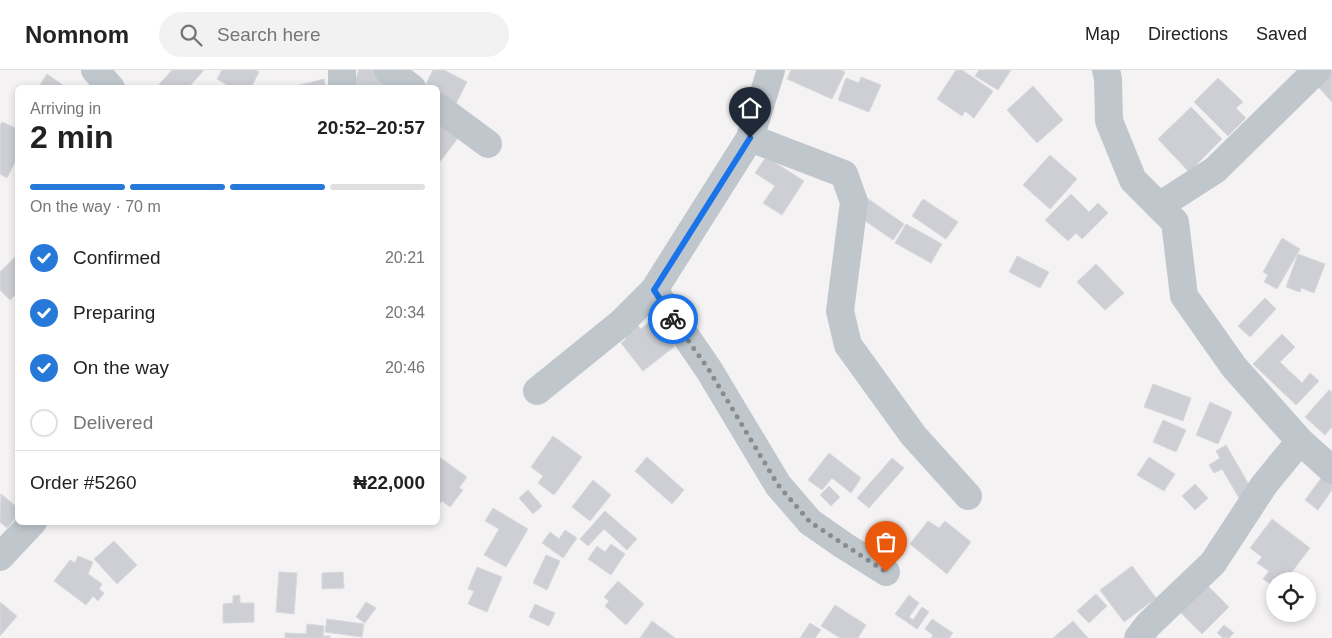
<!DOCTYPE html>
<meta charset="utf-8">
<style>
:root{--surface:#fff;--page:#f2f2f2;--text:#222;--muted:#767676;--line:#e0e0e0;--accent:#2779d9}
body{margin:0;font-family:Helvetica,sans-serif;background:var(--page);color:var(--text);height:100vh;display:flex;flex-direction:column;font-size:19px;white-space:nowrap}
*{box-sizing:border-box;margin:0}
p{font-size:16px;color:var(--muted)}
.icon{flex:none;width:28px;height:28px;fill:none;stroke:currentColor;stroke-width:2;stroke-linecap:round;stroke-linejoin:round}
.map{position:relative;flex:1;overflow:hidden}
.sheet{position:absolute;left:15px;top:15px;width:425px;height:440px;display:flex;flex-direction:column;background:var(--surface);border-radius:8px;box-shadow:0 2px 8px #0003}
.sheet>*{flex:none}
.buttons{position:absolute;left:1266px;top:502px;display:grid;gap:10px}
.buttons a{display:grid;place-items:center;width:50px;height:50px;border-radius:50%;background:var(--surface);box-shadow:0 2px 8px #0003;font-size:25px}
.pin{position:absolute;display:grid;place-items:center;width:42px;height:42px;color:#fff;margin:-51px -21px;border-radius:50% 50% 50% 0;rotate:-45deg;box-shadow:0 0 5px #0007}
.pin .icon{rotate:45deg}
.courier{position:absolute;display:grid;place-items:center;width:50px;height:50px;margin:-25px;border:4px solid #1a73e8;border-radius:50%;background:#fff;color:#222;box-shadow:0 1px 6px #0007}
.head em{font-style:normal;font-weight:600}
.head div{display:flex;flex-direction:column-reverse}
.head{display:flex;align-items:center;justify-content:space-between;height:85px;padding:0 15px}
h1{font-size:32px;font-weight:600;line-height:38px}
.bar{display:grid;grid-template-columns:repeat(4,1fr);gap:8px 5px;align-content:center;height:60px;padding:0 15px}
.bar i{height:6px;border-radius:4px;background:var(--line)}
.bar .active{background:var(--accent)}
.bar p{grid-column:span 4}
.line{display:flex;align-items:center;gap:12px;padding:0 15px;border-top:1px solid var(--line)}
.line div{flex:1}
ol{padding:0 15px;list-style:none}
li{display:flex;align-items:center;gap:15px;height:55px}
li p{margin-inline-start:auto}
li .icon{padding:5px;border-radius:50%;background:var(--accent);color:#fff;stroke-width:4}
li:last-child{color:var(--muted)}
li i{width:28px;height:28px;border:2px solid var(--line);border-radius:50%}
header{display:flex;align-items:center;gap:30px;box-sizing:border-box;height:70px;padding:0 25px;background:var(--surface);border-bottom:1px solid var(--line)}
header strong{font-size:24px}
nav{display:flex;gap:28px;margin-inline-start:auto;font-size:18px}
.search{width:350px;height:45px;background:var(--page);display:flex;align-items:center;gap:12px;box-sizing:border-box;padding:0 18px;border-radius:28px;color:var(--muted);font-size:19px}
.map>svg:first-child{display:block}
.building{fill:#cdcfd4;stroke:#d7d9dd}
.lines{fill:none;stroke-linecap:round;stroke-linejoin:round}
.minor{stroke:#bfc7cd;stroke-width:28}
.done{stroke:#868d92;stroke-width:5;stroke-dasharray:0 9}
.route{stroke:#1a73e8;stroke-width:6}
</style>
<header>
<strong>Nomnom</strong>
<div class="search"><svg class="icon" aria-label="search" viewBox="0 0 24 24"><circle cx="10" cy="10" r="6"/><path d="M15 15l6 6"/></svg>Search here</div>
<nav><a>Map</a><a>Directions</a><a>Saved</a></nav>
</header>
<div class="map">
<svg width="1332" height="568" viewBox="0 0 1332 568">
<rect width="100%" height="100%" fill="#f4f2f2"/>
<g class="building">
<path d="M172,0H204L188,18H156Z"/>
<path d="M222,0H256L259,2L251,18H232L217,9Z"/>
<path d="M359,0H376L394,18H379L374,14L372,18H357L353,15Z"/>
<path d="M433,0H444L467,12L453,39L438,31V18H424Z"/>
<path d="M791,0H841L845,2L832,29L787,9Z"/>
<path d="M956,0H962L993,21L974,48L965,41L962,46L937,29Z"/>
<path d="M979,0H1011L998,20L975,6Z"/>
<path d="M1321,0H1332V32L1311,9Z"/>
<path d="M47,4L67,18H38Z"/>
<path d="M861,7L881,15L869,42L838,30L846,8L859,13Z"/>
<path d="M1218,8L1243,32L1236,38L1246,48L1228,66L1194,32Z"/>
<path d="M324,9L326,18H288Z"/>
<path d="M1033,16L1063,50L1037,73L1007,40Z"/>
<path d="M1191,37L1222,69L1189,102L1158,69Z"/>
<path d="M2,52L18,59V86L7,108L0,104V56Z"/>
<path d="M438,52L458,68L438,94Z"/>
<path d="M1050,85L1077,109L1050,139L1023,115Z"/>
<path d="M766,87L804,111L782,145L763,133L775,116L755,103Z"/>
<path d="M1071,124L1089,142L1098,133L1108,143L1082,169L1076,163L1068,171L1045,150Z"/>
<path d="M867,128L904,154L893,170L855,144Z"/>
<path d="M923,129L958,152L946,169L912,146Z"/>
<path d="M906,154L942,174L931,193L895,173Z"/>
<path d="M1282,168L1300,179L1277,219L1264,212L1268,205L1263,202Z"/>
<path d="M1298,184L1325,194L1314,223L1301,218L1300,222L1286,217Z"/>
<path d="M1017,186L1049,202L1040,218L1009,202Z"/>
<path d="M15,187L18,189V222L10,230L0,220V202Z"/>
<path d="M1096,194L1124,223L1105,240L1077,212Z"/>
<path d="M1265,228L1276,239L1250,267L1238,256Z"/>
<path d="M654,248L675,276L643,301L621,273L626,269L622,264L636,253L641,259Z"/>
<path d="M1282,264L1295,277L1280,292L1302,313L1310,303L1319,311L1296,335L1253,294Z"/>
<path d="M1153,314L1191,328L1183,351L1144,337Z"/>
<path d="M1329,320L1332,322V357L1325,365L1305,347Z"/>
<path d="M1210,332L1232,342L1218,374L1196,365Z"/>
<path d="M1163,350L1186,360L1176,382L1153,372Z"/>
<path d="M553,366L582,387L554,425L538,413L543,406L531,397Z"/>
<path d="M1226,375L1252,420L1239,428L1222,399L1214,403L1209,395L1220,388L1216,381Z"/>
<path d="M829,383L861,408L851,423L832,408L822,420L808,410Z"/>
<path d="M438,386L467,407L459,418L463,420L450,437L442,431L438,436Z"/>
<path d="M647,387L684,420L672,434L635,401Z"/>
<path d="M1149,387L1175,404L1164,421L1137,405Z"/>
<path d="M892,388L904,398L869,438L857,428Z"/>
<path d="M1322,407L1332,414V420L1318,440L1305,430Z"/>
<path d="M593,410L611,425L590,451L572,437Z"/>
<path d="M1195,414L1208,428L1195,440L1182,426Z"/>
<path d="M829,416L840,427L831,436L820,425Z"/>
<path d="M528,420L542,436L533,444L519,428Z"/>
<path d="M1,424L18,438V445L7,458L0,452Z"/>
<path d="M493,438L528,459L506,497L484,485L499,459L485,451Z"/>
<path d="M605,441L637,469L627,480L604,459L588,476L580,469Z"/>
<path d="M1272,449L1310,478L1285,511H1275V517L1263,509L1269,501L1257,493L1262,487L1250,478Z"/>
<path d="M928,451L939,458L945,451L971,472L947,504L910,474Z"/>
<path d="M565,460L577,468L563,488L542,473L550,462L559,469Z"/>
<path d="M114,471L137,495L117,514L94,489Z"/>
<path d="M611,474L625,484L611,505L588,489L597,476L605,482Z"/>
<path d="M546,485L560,491L547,520L533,513Z"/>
<path d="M78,486L93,492L88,504L102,514L99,519L104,523L98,531L93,526L86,535L54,511L70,490L75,493Z"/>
<path d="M1132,496L1156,528L1124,552L1100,520Z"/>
<path d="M477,497L502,507L487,542L468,534L474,521L468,519Z"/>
<path d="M279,502L297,503L294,544L276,542Z"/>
<path d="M343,502L344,518L322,519V503Z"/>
<path d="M618,511L644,534L626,555L605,536L609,531L604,527Z"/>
<path d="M1207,515L1229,537L1202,564L1179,541Z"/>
<path d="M1096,524L1107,536L1089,553L1077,541Z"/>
<path d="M240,525V533H254V552L223,553V534L233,533V526Z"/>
<path d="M909,525L919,533L909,547L913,550L922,537L929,542L917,559L895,544Z"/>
<path d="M0,532L17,546L0,566Z"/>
<path d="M366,532L376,538L365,553L356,547Z"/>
<path d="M535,534L555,543L549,556L529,547Z"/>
<path d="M835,535L866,555L858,568H840L821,556Z"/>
<path d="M327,549L364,554L362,567L325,562Z"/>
<path d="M932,549L953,563L949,568H931L933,565L925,559Z"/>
<path d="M652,551L675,568H640Z"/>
<path d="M1073,551L1088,568H1053Z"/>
<path d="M810,553L821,560L815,568H800Z"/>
<path d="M307,554L324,556L323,566H330V568H285V563L306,564Z"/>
<path d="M1224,555L1234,563L1229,568H1223L1217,563Z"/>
</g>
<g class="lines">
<g class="minor">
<path d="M95,0L111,18"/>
<path d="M342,0V18"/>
<path d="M388,0L412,18"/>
<path d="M771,0L750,68L844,104L854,132L840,241L848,275L913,365L968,426"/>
<path d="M1106,0L1108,9L1109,51L1133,110L1175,152L1184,226L1234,297L1300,371L1332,400"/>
<path d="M438,37L488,74"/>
<path d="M1159,136L1215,100L1317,0"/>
<path d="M654,220L709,300L778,415L810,452L843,475L886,502"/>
<path d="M537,321L621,253L654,220L750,68"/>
<path d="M0,487L33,452"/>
<path d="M1138,568L1148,555L1213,493L1264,415L1300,371"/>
</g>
</g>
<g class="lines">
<path class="done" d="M673,249L709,300L778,415L810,452L886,502"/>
<path class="route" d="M673,249L654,220L750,68"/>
</g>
</svg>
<div class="buttons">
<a><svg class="icon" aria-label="locate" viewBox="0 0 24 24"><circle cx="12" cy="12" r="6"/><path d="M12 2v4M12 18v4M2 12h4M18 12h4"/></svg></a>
</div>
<div class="pin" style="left:886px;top:502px;background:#ea580c"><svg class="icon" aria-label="bag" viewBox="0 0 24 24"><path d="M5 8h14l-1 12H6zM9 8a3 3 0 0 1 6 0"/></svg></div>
<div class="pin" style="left:750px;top:68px;background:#1f2937"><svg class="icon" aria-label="home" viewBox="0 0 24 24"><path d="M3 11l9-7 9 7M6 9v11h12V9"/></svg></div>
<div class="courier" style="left:673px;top:249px"><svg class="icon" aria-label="bike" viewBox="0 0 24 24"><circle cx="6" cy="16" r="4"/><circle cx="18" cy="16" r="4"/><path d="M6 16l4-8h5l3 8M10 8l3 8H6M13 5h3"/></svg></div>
<section class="sheet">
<div class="head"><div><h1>2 min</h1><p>Arriving in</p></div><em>20:52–20:57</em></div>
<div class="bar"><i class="active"></i><i class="active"></i><i class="active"></i><i></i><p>On the way · 70 m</p></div>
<ol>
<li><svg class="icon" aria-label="check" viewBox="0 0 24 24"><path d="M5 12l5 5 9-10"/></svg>Confirmed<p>20:21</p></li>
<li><svg class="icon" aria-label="check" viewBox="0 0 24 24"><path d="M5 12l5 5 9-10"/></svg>Preparing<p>20:34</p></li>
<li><svg class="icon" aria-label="check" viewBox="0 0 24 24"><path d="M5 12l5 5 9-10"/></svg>On the way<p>20:46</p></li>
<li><i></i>Delivered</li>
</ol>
<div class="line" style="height:65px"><div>Order #5260</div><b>₦22,000</b></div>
</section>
</div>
